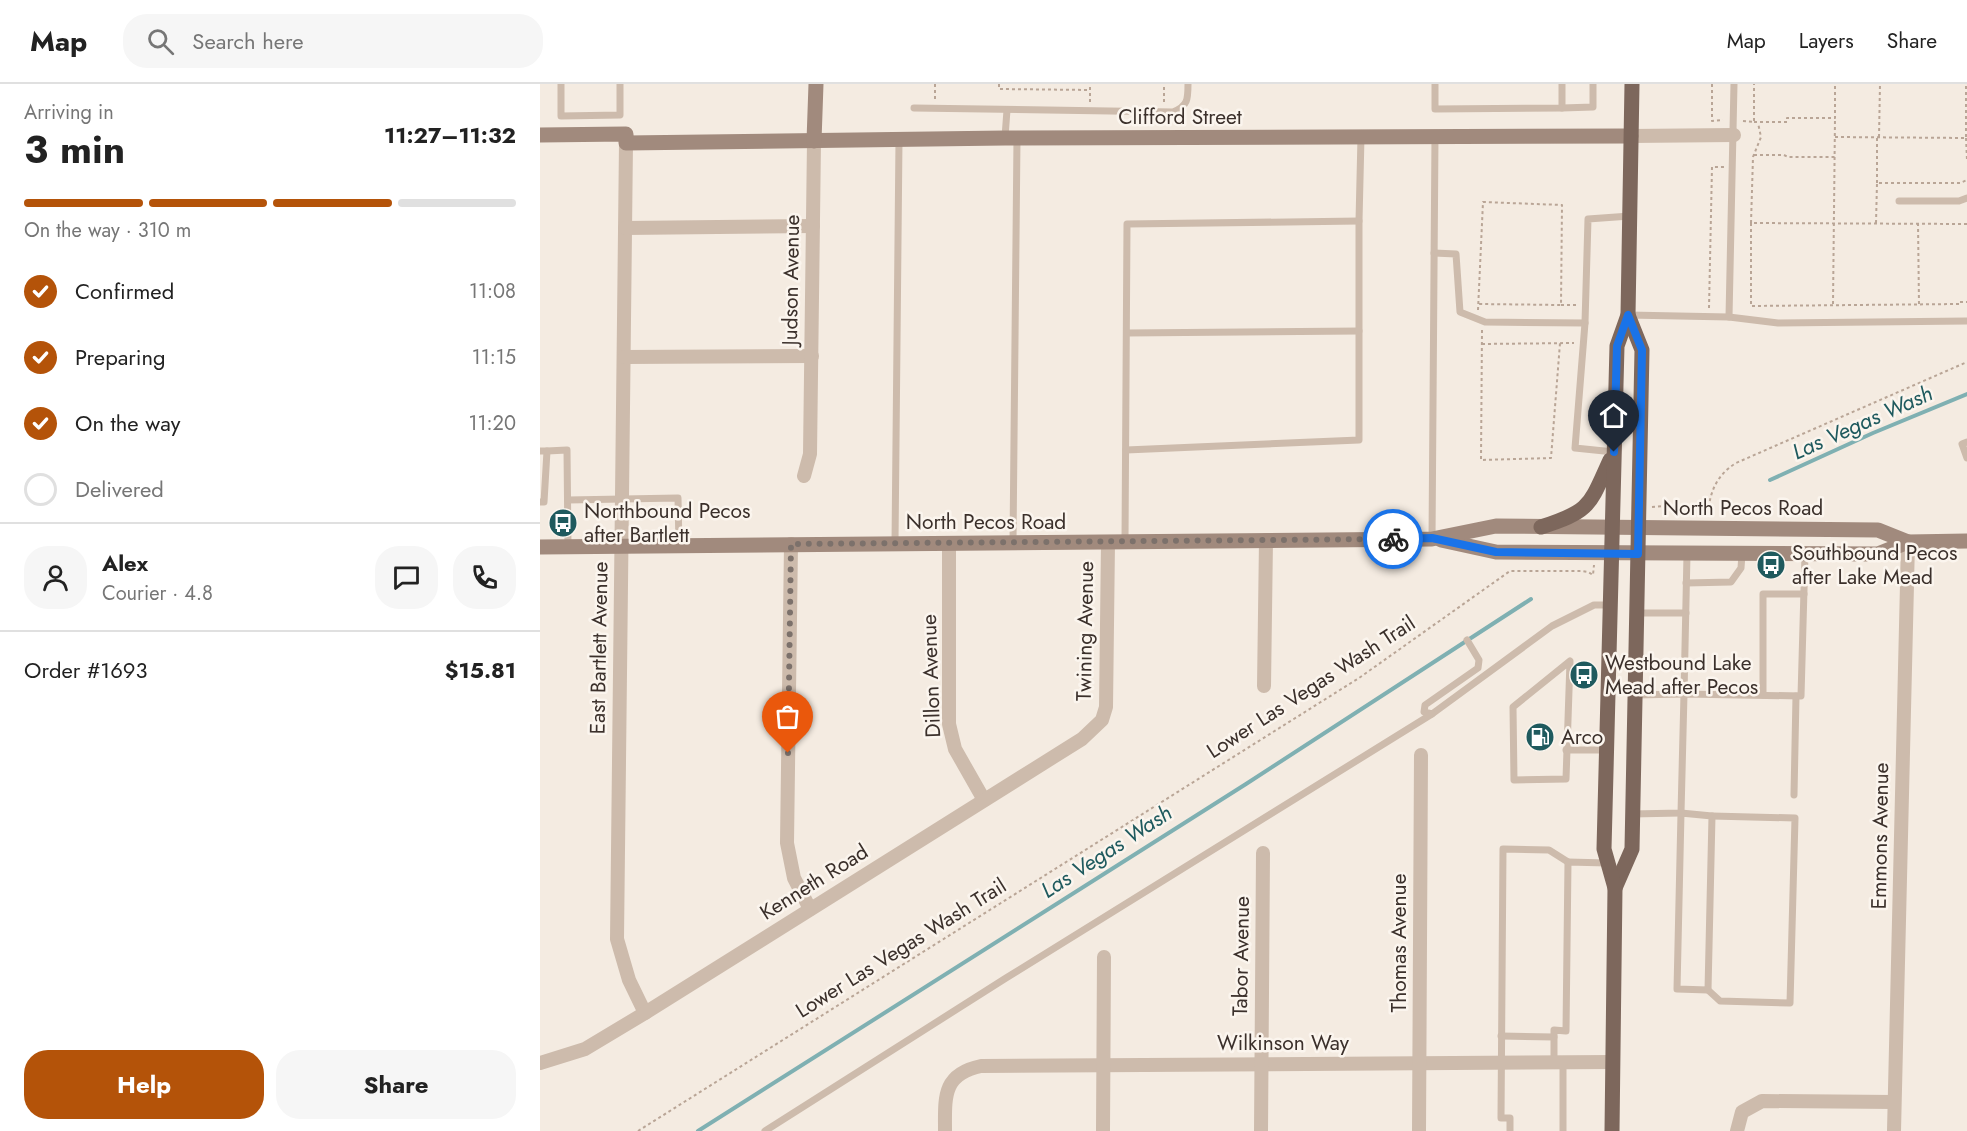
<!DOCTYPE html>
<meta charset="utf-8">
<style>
:root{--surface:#fff;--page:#f6f6f6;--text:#222;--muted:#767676;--line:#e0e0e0;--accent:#b45309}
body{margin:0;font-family:Jost,sans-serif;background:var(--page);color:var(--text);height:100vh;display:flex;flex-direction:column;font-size:22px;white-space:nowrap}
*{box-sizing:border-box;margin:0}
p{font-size:20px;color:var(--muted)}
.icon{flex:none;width:33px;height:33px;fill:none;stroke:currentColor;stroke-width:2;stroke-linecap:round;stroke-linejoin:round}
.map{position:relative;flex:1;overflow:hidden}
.drawer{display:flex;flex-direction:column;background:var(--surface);width:540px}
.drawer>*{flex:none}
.pin{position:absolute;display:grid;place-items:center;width:51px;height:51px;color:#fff;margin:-62px -26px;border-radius:50% 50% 50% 0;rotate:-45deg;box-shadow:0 0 6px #0007}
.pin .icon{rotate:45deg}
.courier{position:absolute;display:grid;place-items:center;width:60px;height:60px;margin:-30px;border:4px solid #1a73e8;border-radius:50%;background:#fff;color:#222;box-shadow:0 2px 8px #0007}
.head em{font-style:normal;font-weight:700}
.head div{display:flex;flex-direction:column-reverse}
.head{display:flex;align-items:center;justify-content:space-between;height:102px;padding:0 24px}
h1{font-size:39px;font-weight:700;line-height:45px}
.bar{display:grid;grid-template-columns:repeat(4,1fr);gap:9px 6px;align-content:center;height:72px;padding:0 24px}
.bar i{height:8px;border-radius:4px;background:var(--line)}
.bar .current{background:var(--accent)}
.bar p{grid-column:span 4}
.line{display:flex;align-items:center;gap:15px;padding:0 24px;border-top:2px solid var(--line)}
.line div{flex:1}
.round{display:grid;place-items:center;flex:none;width:63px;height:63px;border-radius:24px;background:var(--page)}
ol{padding:0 24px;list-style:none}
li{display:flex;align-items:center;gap:18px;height:66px}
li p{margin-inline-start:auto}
li .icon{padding:6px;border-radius:50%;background:var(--accent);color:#fff;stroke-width:4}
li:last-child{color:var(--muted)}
li i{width:33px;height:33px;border:3px solid var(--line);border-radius:50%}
.cta{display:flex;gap:12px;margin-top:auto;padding:12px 24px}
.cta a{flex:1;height:69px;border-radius:24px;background:var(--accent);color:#fff;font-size:24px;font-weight:700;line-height:69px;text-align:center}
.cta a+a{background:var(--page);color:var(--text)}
header{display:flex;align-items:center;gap:36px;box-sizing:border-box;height:84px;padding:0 30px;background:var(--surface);border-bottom:2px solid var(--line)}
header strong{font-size:28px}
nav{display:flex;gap:33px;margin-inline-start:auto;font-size:21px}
.search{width:420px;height:54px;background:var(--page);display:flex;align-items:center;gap:15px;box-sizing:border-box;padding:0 21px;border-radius:24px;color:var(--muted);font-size:22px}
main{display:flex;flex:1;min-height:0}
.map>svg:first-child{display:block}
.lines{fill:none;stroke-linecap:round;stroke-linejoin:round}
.stream{stroke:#7fb0b2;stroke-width:4}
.path{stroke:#b9a596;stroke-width:2;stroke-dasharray:3 3;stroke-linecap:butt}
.lane{stroke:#cdbbac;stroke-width:7}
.street{stroke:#cdbbac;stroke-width:14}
.secondary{stroke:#a18a7d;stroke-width:15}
.primary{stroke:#7d675c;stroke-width:15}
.done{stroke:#7c716b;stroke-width:6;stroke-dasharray:0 10.8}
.route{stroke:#1a73e8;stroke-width:8}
.labels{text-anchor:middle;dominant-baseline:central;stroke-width:5;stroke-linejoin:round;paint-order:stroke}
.street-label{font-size:21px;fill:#3b302b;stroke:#fbf5ee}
.poi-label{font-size:21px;fill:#3b302b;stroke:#fbf5ee;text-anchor:start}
.water-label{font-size:22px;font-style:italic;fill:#1f5a5e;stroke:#fbf5ee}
</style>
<header>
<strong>Map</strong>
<div class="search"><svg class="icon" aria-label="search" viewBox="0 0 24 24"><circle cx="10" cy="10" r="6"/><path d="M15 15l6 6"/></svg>Search here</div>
<nav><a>Map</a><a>Layers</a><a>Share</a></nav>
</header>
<main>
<section class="drawer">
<div class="head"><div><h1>3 min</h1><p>Arriving in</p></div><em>11:27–11:32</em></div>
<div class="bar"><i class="current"></i><i class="current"></i><i class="current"></i><i></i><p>On the way · 310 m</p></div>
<ol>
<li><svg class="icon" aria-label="check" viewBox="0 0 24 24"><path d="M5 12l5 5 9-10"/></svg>Confirmed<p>11:08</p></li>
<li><svg class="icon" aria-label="check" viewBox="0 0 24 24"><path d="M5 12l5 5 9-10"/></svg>Preparing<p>11:15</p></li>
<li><svg class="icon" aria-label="check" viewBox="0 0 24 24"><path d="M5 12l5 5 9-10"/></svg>On the way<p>11:20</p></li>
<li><i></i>Delivered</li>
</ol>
<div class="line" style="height:108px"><a class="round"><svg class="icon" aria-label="person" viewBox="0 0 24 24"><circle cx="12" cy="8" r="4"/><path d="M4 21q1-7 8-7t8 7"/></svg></a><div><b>Alex</b><p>Courier · 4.8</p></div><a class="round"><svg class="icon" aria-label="chat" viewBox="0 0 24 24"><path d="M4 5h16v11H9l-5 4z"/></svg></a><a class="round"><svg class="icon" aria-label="phone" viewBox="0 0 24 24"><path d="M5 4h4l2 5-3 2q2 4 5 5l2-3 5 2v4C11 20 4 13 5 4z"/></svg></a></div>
<div class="line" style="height:78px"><div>Order #1693</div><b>$15.81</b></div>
<div class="cta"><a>Help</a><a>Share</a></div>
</section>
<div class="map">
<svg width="1427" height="1047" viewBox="0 0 1427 1047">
<rect width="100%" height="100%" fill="#f4ebe1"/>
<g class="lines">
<g class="stream">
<path d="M1230,396L1333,349L1427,310"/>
<path d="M158,1047L706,700L991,515"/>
</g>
<g class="path">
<path d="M459,0V5L550,6"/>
<path d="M1172,0V37L1183,36"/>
<path d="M395,15V0"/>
<path d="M550,18V0"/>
<path d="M624,18V0"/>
<path d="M1203,37L1214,38V0"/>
<path d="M1214,38H1247V34H1295V0"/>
<path d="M1295,53L1426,54V0"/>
<path d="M1339,53L1340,0"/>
<path d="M1337,54V99"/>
<path d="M1426,54L1427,76"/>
<path d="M1214,71H1244L1248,73H1295"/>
<path d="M1211,139L1213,73L1221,53L1218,39"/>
<path d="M1336,139L1337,99H1420L1427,96"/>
<path d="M1378,139L1379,221"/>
<path d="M1427,140L1211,139V222L1419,220V218H1427"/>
<path d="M1293,220L1295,34"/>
<path d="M1021,221H1036"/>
<path d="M1169,224L1172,83H1184"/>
<path d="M938,226L943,118L1022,121L1021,221L939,220"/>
<path d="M942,246L941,376L1011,374L1020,259"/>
<path d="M942,260L1034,259"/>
<path d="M1112,423L1126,422L1141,428L1162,429"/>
<path d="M1168,429C1170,407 1177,391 1196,379L1427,278"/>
<path d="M98,1047L819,594L970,487H1041L1048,488L1053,491L1054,481"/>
</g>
<g class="lane">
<path d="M21,0V32L80,31V0"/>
<path d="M895,0V25L1022,24V0"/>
<path d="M374,24L633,28C648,22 648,15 648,0"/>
<path d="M1022,24L1053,23V0"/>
<path d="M465,53L467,26"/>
<path d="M1359,117H1419L1427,114"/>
<path d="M894,169L916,170L920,228L945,238L1045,239"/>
<path d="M1088,231L1189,233L1238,239L1427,237"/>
<path d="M1189,233L1194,0"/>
<path d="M587,249L819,247"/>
<path d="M1427,358L1422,360L1427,374"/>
<path d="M586,366L819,356V137L821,53"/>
<path d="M0,367H7L4,418H0"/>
<path d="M7,367L27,366L28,462"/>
<path d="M1074,368L1035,364L1045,239L1048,135L1090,132"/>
<path d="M28,416L138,414L139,461"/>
<path d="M892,455L895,52"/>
<path d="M585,457L587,140L819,137"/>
<path d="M473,458L477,54"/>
<path d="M355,459L359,56"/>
<path d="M1146,499L1191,498L1201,484L1202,470"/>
<path d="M1097,529H1146"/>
<path d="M927,556L939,576L938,584L885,621L884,628L892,630L1012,542L1054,521H1070"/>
<path d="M1030,577L1026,695L974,696L973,623Z"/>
<path d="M1095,611L1144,610L1147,470"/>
<path d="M1223,611V510H1264"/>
<path d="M1026,666H1066"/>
<path d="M1254,711L1256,612"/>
<path d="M1141,729L1172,732L1168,906L1137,905Z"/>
<path d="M1092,730L1141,729L1144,610L1261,612L1265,470"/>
<path d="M1168,906L1180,917L1250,919L1255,734L1172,732"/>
<path d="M961,952L1014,953"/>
<path d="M1014,979V946L1026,947L1028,778L1067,779"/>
<path d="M225,1047L466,894L892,630"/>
<path d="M970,1047V1034H961L963,765L1009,766L1028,778"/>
<path d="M1023,1047V979"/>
</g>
<g class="street">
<path d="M1091,52L1194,51"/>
<path d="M86,59L77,855L89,896L105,929"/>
<path d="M85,144L273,142"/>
<path d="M85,273L272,272"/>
<path d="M264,392L270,370L274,57"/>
<path d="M409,459V640L415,665L444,716"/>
<path d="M251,460L247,759L254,794L270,825"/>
<path d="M724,602L726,456"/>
<path d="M0,979L45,965L105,929L542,655L562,636L566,623L568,458"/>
<path d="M405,1047C405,1014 402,990 441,982L1073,978"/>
<path d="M563,1047L564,873"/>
<path d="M721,1047L723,769"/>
<path d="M879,1047L881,671"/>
<path d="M1197,1047L1202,1028L1222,1017L1354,1018"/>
<path d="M1354,1047L1368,458"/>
</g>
<g class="secondary">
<path d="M0,51L86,50V59L465,54L1091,52"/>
<path d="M274,57L276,0"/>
<path d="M901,456L956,468L1338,470L1368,458L1427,457"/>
<path d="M0,463L892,455L956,442L1338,446L1368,458"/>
</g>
<g class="primary">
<path d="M1001,443C1051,427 1049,422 1070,376"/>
<path d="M1075,804L1092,765L1102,266L1088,231"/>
<path d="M1072,1047L1075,804L1064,765L1077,262L1088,231L1092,0"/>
</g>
</g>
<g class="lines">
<path class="done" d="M248,669L251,460L853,455"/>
<path class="route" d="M853,455L892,454L956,468L1098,470L1102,266L1088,231L1077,262L1074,368"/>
</g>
<defs>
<g id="bus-disc" transform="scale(1.5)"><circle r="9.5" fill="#1f5a5e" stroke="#fbf5ee"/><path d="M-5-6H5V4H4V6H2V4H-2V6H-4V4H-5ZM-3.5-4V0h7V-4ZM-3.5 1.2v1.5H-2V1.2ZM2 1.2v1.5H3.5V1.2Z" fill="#fff"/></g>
<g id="fuel-disc" transform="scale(1.5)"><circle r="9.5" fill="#1f5a5e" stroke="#fbf5ee"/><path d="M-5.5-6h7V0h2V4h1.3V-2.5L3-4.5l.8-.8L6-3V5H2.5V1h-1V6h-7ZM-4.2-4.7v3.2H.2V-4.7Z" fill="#fff"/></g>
</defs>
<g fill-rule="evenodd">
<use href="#bus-disc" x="23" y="439"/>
<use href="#bus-disc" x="1231" y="481"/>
<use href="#bus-disc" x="1044" y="591"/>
<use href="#fuel-disc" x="1000" y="653"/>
</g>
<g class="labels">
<g class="street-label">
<text x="640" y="33">Clifford Street</text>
<text transform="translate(251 196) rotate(-89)">Judson Avenue</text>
<text x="1203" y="424">North Pecos Road</text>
<text x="446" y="438">North Pecos Road</text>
<text transform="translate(545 547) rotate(-89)">Twining Avenue</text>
<text transform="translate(59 564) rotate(-89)">East Bartlett Avenue</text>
<text transform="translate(391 592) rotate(-92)">Dillon Avenue</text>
<text transform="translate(771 603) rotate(-33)">Lower Las Vegas Wash Trail</text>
<text transform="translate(1340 752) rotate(-89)">Emmons Avenue</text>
<text transform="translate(274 798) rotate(-32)">Kenneth Road</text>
<text transform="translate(859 859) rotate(-90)">Thomas Avenue</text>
<text transform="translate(361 864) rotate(-32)">Lower Las Vegas Wash Trail</text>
<text transform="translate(701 872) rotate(-89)">Tabor Avenue</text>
<text x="743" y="959">Wilkinson Way</text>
</g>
<g class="poi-label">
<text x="44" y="427">Northbound Pecos<tspan x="44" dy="24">after Bartlett</tspan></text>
<text x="1252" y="469">Southbound Pecos<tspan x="1252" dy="24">after Lake Mead</tspan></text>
<text x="1065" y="579">Westbound Lake<tspan x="1065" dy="24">Mead after Pecos</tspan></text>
<text x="1021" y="653">Arco</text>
</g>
<g class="water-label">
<text transform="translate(1322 338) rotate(-24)">Las Vegas Wash</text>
<text transform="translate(566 767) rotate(-33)">Las Vegas Wash</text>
</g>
</g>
</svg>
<div class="pin" style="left:248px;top:669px;background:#ea580c"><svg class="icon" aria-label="bag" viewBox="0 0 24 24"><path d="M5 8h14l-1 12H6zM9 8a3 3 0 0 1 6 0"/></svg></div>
<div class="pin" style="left:1074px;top:368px;background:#1f2937"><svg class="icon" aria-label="home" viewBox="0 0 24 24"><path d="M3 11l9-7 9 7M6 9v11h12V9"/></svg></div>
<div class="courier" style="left:853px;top:455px"><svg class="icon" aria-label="bike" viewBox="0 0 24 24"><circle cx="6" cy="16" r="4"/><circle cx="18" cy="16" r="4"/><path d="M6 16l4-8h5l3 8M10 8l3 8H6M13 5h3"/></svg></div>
</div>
</main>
